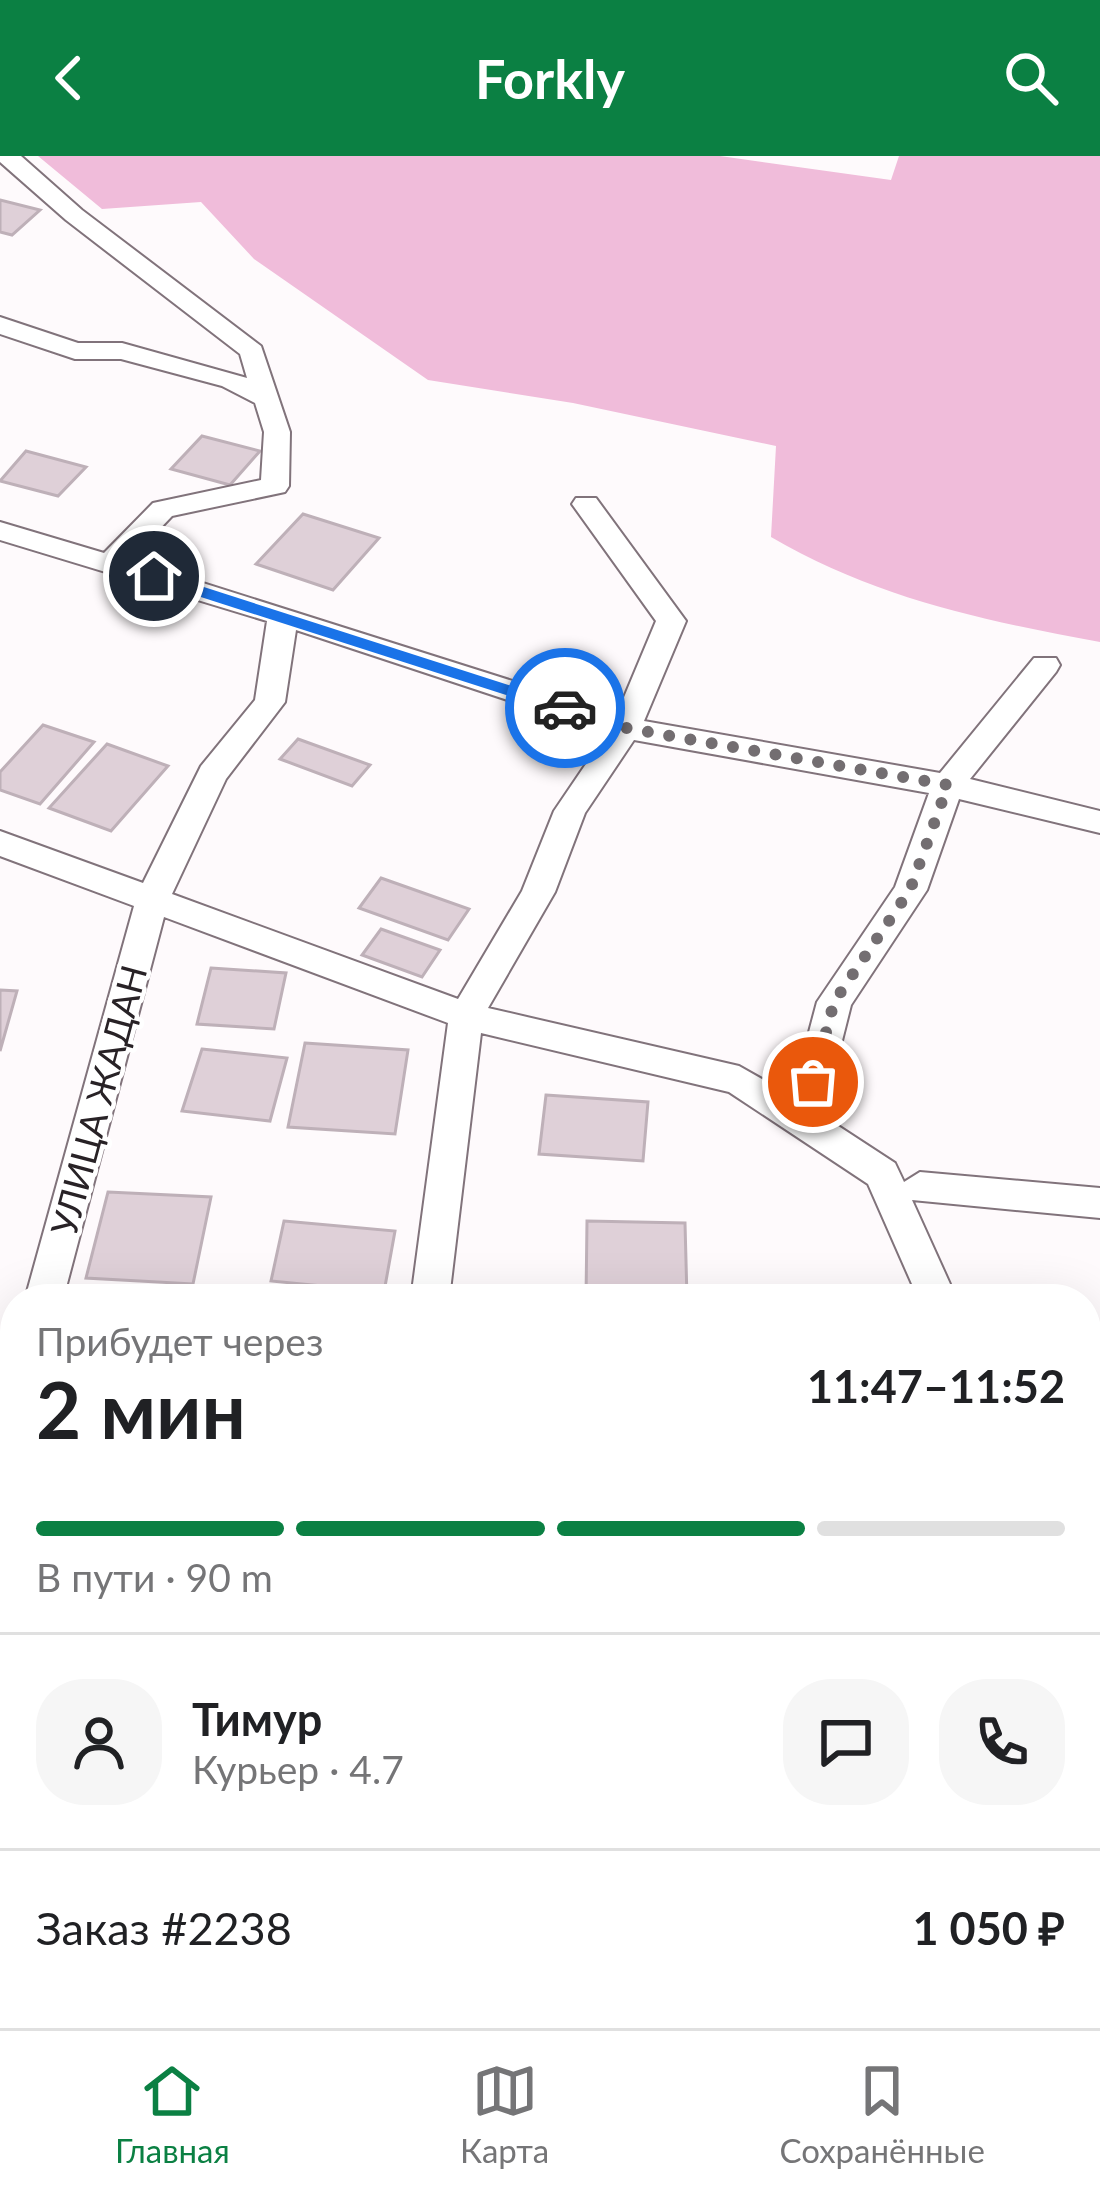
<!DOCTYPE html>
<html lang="ru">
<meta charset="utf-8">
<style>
:root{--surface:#fff;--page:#f6f6f6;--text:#202124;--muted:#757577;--line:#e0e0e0;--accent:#0b8043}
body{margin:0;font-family:Lato,sans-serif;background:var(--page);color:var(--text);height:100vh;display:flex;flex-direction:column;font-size:45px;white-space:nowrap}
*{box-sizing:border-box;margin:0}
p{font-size:39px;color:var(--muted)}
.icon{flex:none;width:66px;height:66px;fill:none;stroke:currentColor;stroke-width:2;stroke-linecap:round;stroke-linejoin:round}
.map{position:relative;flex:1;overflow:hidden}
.sheet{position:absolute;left:0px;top:1128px;width:1101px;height:744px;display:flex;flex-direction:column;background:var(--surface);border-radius:48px 48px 0 0;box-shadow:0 12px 48px #0002}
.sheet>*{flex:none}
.pin{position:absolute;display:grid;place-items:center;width:102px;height:102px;color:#fff;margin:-51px;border:6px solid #fff;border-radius:50%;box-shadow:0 3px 12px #0007}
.courier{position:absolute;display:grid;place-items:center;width:120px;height:120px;margin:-60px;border:9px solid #1a73e8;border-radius:50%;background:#fff;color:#222;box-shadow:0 3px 15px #0007}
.summary em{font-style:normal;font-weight:700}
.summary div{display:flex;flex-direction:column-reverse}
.summary{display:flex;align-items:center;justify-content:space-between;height:204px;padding:0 36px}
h1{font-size:78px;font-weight:700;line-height:90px}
.bar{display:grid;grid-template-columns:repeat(4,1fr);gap:18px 12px;align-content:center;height:144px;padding:0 36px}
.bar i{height:15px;border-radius:9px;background:var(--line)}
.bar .selected{background:var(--accent)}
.bar p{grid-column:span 4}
.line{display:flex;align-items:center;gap:30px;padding:0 36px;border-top:3px solid var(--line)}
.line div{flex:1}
.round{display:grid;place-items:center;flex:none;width:126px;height:126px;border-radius:48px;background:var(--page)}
header{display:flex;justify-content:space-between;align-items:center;height:156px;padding:0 36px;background:var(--accent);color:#fff;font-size:54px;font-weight:700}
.tab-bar{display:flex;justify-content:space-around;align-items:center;height:168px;border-top:3px solid var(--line);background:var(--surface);font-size:33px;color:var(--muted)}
.tab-bar a{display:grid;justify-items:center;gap:6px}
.tab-bar .selected{color:var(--accent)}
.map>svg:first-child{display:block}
.green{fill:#f0bcda}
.building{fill:#dfd0d8;stroke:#beb0b8;stroke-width:3}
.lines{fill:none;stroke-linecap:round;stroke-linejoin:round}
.minor-casing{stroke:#81737b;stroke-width:4}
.minor{fill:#fff;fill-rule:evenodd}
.route{fill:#1a73e8}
.done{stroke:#736e71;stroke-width:12;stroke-dasharray:0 21.6}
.labels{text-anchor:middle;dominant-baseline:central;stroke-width:9;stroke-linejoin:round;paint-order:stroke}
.street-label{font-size:36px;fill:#282226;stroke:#fff}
</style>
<header><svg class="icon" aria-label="back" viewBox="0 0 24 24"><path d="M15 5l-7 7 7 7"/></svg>Forkly<svg class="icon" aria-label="search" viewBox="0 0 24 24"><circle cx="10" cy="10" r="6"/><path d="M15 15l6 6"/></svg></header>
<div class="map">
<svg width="1100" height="1872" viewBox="0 0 1100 1872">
<rect width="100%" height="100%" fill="#fefafc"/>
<path class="green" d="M38,0H720L891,24L899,0H1100V486C981,464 876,442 771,381L776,290L573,247L428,224L254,103L201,46L102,53Z"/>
<g class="building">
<path d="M0,44L40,54L12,79L0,76Z"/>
<path d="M202,280L260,295L230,329L171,313Z"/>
<path d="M26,295L86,311L58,340L0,325Z"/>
<path d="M303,358L379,382L333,434L256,408Z"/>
<path d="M43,569L94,586L40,648L0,634V616Z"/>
<path d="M298,583L370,609L352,630L280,603Z"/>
<path d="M107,588L168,610L111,675L49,652Z"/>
<path d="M381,722L469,753L448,784L359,752Z"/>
<path d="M381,773L440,794L422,821L362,799Z"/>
<path d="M211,812L286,817L274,873L197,868Z"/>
<path d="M0,834L17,835L0,895Z"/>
<path d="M305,887L408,894L395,978L288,971Z"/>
<path d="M202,893L287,902L270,965L182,955Z"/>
<path d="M546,939L648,946L643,1005L539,998Z"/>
<path d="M108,1036L211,1041L193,1128L86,1122Z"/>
<path d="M284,1065L395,1075L384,1136L271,1125Z"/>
<path d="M587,1065L685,1067L687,1143H586Z"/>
<rect x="1086" y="1420" width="14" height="106"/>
<path d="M1086,1546L1100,1547V1635L1086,1634Z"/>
<path d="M0,1567L15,1568V1657L0,1656Z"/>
<path d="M0,1695L15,1696V1839L0,1838Z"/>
<path d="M665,1857L810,1867V1872H664Z"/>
<path d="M0,1864L80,1869L0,1872Z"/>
</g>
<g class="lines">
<g class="minor-casing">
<g id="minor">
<path d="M0,0H21L82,54L261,190L290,276L289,330L285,336L172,360L130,404L617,558L656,465L572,348L576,342H596L686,465L644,565L940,617L1034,502H1056L1060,509L1056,516L970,623L1100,655V677L959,643L927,734L851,849L823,960L895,1007L904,1026L920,1016L1100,1032V1062L912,1044L950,1128V1143H912V1128L868,1028L729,936L481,877L449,1143H411L448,867L164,761L63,1143H25L134,750L0,700V675L143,727L201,610L255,544L267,465L0,384V366L104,397L153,347L261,324L264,276L255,247L222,230L121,203H75L0,178V161L78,187H122L247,222L240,198L66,64L0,6ZM296,474L607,577L554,655L522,735L458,843L172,738L226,623L285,546ZM634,584L929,637L895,731L817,846L792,940L739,910L488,852L555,736L585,657Z"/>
<path d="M15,1234V1320L0,1327V1241Z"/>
<path d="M316,1857H364L362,1872H314Z"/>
<rect x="923" y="1857" width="48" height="15"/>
</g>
</g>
<use href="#minor" class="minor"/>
</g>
<path class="route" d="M154,415L571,549L573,552L559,556L148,424L146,420Z"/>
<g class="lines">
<path class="done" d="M565,552L626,572L948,629L910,734L834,846L813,926"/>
</g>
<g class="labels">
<g class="street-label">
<text transform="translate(98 944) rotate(-75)">УЛИЦА ЖАДАН</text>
</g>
</g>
</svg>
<div class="pin" style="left:813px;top:926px;background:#ea580c"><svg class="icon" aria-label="bag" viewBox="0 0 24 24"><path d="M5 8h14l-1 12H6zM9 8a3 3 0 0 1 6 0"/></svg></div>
<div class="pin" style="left:154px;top:420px;background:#1f2937"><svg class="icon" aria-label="home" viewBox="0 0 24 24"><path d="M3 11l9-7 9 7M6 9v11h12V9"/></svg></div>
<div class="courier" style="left:565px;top:552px"><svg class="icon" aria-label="car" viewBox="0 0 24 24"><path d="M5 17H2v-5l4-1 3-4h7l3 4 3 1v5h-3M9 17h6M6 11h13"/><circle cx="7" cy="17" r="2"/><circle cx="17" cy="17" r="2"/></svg></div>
<section class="sheet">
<div class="summary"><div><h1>2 мин</h1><p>Прибудет через</p></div><em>11:47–11:52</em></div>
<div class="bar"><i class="selected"></i><i class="selected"></i><i class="selected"></i><i></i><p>В пути · 90 m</p></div>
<div class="line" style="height:216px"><a class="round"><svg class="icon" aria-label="person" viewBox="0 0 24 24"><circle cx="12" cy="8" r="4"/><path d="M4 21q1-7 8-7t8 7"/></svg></a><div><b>Тимур</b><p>Курьер · 4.7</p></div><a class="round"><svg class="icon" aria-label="chat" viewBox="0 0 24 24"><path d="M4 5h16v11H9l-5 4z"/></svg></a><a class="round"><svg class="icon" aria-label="phone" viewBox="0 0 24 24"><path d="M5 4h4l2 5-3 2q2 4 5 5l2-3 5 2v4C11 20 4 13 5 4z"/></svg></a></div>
<div class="line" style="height:156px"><div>Заказ #2238</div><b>1 050 ₽</b></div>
</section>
</div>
<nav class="tab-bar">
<a class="selected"><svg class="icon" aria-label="home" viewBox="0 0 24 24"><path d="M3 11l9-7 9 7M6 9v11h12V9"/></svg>Главная</a>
<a><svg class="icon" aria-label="map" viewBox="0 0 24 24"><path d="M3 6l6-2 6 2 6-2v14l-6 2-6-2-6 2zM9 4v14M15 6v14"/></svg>Карта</a>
<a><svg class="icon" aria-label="saved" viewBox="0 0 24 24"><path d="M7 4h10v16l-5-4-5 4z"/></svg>Сохранённые</a>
</nav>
